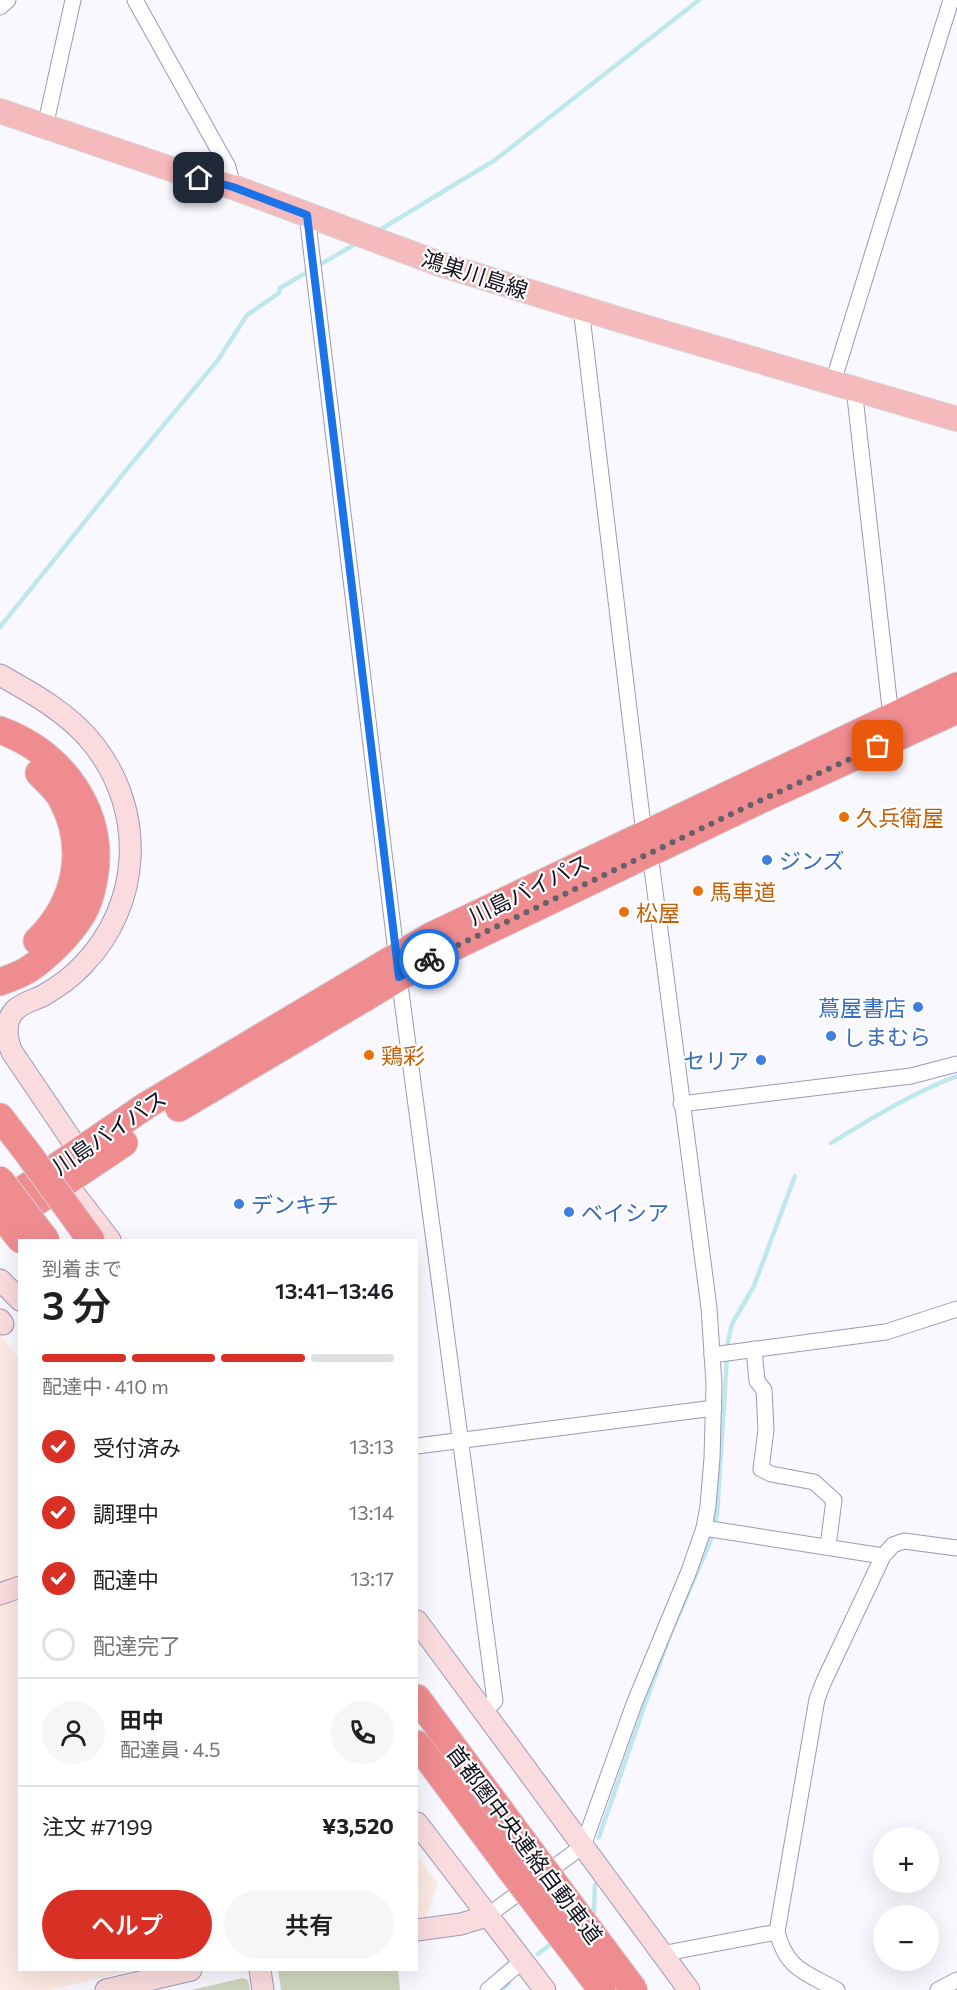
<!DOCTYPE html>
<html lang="ja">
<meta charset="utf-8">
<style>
:root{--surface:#fff;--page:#f6f6f6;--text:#202124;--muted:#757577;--line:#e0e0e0;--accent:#d93025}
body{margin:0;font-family:Commissioner,"Noto Sans JP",sans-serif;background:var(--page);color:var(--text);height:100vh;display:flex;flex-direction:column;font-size:22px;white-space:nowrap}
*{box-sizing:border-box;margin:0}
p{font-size:20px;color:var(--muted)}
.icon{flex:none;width:33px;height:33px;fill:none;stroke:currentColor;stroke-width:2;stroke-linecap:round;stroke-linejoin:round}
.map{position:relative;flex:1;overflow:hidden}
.side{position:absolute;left:18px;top:1239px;width:400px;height:732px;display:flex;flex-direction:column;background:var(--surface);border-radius:0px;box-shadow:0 6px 24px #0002}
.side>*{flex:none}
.tools{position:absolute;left:873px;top:1827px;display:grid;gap:12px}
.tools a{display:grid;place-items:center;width:66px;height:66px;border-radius:50%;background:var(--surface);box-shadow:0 6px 24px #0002;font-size:30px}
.pin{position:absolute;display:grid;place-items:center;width:51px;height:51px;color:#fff;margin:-26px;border-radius:12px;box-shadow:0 3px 9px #0006}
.courier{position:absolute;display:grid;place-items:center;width:60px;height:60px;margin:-30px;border:4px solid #1a73e8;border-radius:50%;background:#fff;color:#222;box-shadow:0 2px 8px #0007}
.head em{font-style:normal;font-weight:600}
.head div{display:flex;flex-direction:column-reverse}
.head{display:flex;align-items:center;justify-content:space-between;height:102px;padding:0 24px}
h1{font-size:39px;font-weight:600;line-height:45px}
.bar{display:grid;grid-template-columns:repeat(4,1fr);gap:9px 6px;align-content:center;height:72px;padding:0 24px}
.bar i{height:8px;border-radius:4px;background:var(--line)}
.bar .active{background:var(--accent)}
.bar p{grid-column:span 4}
.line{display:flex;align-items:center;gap:15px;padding:0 24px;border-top:2px solid var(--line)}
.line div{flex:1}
.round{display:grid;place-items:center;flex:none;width:63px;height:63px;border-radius:32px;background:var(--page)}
ol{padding:0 24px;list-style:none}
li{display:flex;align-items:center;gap:18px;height:66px}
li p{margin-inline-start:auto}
li .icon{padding:6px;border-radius:50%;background:var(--accent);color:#fff;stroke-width:4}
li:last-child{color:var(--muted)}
li i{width:33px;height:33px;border:3px solid var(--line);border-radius:50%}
.button{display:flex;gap:12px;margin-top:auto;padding:12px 24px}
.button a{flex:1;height:69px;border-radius:36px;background:var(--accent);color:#fff;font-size:24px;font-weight:600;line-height:69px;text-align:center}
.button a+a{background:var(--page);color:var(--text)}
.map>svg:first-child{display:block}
.industrial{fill:#feeae4}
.green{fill:#cfd6bf}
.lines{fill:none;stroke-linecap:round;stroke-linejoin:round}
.stream{stroke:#bee8ee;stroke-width:4.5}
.street-casing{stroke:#9e98b8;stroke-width:17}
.secondary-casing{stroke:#9e98b8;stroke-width:23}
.primary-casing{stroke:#d5d4d6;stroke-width:26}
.highway-casing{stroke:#d5d4d6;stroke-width:29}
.street{stroke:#fff;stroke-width:15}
.secondary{stroke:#fadcde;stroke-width:21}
.primary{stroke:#f5babc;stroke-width:24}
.highway{stroke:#ef8c90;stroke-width:27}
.highway-bridge-casing{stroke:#d5d4d6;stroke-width:29;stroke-linecap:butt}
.highway-bridge{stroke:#ef8c90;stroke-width:27}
.done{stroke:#64616b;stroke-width:6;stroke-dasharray:0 10.8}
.route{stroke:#1a73e8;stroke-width:8}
.food-dot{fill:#e8710a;stroke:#fff;stroke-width:2}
.shop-dot{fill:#3f7fe0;stroke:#fff;stroke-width:2}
.labels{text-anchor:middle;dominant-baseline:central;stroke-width:4.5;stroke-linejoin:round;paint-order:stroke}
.street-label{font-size:22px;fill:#13101c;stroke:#fff}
.food-label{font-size:22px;fill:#c56008;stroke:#fff;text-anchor:start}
.shop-label{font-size:22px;fill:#366cbe;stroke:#fff;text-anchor:start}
</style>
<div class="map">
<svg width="957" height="1990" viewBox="0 0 957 1990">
<rect width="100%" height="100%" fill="#f9f8ff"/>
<g class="industrial">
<path d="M0,1334L20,1360V1970H134L50,1990H0Z"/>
<path d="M417,1856L438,1884L425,1919L417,1920Z"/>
</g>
<g class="green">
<path d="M278,1970H398L400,1990H281Z"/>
<path d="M243,1978L248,1980L250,1990H191Z"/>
</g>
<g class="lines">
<g class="stream">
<path d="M378,231L495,160L699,0"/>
<path d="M0,627L132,463L218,360L247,315L279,293L280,288L357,243"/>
<path d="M831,1143C872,1118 912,1093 957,1076"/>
<path d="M599,1837L643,1710L670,1635L710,1542L717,1515L728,1341L732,1324L754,1286L795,1176"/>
<path d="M588,1916L594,1912L595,1885"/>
<path d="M538,1954L555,1941"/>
<path d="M501,1990L509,1983"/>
</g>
<g class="street-casing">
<g id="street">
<path d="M135,0L228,167L233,187"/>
<path d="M0,7L8,0"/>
<path d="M45,127L73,0"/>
<path d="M307,215L399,977L495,1701L484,1712"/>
<path d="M581,308L644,834"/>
<path d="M833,382L951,0"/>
<path d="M854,388L891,717"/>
<path d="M681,1104L911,1076L957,1064"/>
<path d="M754,1349L757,1381L764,1390L766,1430L761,1469L771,1474L814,1482L834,1500L828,1546"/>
<path d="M712,1355L886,1332L957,1309"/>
<path d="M417,1446L714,1408"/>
<path d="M704,1528L883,1556"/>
<path d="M487,1916L583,1846L634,1704L689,1571L704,1528L708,1506L712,1458L714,1384L709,1308L650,853"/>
<path d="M661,1954L777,1932"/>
<path d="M488,1990L522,1961"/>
<path d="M837,1990C805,1972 787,1970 777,1932L817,1699L824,1681L883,1556L893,1545L904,1541L957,1548"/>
<path d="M938,1990L957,1980"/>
</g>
</g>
<g class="secondary-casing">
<g id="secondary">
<path d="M0,675C34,694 70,714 94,745C146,812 142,904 83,965C72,977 58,987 44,995C35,1000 23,1002 15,1010C4,1022 6,1038 12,1052L79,1151"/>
<path d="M66,1183L110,1240"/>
<path d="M0,1280L20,1300"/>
<path d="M0,1320L3,1324"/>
<path d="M0,1594L20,1587"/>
<path d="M417,1621L689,1990"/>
<path d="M417,1823L545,1990"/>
<path d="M417,1930L461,1924L487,1916"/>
<path d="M260,1970L263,1990"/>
<path d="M106,1990L191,1970"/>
</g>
</g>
<g class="primary-casing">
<path id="primary" d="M0,111L183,173L233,187L440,264L627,322L957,419"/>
</g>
<g class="highway-casing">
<g id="highway">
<path d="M0,730C62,753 106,811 94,879C92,890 89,903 83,913C71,933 48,957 29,969C21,975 9,978 0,982"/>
<path d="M37,941C77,902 88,847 61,798C56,789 46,781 39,773"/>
<path d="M179,1108L437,955L760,800L957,710"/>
<path d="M0,1117L27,1152"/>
<path d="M36,1202L124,1143"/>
<path d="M0,1205L147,1105L431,936L957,686"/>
<path d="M417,1698L531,1852"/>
<path d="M417,1744L510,1869"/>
</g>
</g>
<use href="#street" class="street"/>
<use href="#secondary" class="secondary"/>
<use href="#primary" class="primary"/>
<use href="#highway" class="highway"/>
<g class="highway-bridge-casing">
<g id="highway-bridge">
<path d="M27,1152L91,1240"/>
<path d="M0,1180L46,1240"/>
<path d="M0,1214L21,1240"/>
<path d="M531,1852L634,1990"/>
<path d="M510,1869L602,1990"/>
</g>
</g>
<use href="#highway-bridge" class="highway-bridge"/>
</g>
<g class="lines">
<path class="done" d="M429,959L742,809L878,746"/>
<path class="route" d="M199,178L233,187L307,215L399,977L429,959"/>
</g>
<g class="food-dot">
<circle cx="844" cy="817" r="6"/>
<circle cx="698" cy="891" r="6"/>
<circle cx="624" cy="912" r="6"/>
<circle cx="369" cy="1055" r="6"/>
</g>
<g class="shop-dot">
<circle cx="767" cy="860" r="6"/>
<circle cx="918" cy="1007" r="6"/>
<circle cx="831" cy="1036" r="6"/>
<circle cx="761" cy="1060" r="6"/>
<circle cx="239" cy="1204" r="6"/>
<circle cx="569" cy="1212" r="6"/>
</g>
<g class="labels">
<g class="street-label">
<text transform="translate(475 274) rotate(18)">鴻巣川島線</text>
<text transform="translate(529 889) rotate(-26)">川島バイパス</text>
<text transform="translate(109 1132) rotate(-34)">川島バイパス</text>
<text transform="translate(525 1844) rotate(53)">首都圏中央連絡自動車道</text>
</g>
<g class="food-label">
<text x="856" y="817">久兵衛屋</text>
<text x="710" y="891">馬車道</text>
<text x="636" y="912">松屋</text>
<text x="381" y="1055">鶏彩</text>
</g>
<g class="shop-label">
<text x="779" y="860">ジンズ</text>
<text x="906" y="1007" text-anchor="end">蔦屋書店</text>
<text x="843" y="1036">しまむら</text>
<text x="749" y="1060" text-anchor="end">セリア</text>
<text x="251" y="1204">デンキチ</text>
<text x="581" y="1212">ベイシア</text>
</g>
</g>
</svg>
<div class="tools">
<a>+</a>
<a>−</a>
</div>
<div class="pin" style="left:878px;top:746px;background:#ea580c"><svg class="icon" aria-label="bag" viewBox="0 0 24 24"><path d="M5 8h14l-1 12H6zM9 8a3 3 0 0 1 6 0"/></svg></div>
<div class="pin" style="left:199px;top:178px;background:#1f2937"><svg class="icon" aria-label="home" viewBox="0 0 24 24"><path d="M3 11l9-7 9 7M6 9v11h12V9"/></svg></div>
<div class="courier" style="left:429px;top:959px"><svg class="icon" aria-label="bike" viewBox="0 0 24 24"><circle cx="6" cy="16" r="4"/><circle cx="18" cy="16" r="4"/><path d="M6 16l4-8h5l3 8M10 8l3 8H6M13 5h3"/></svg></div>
<section class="side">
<div class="head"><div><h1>3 分</h1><p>到着まで</p></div><em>13:41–13:46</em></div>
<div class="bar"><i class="active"></i><i class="active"></i><i class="active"></i><i></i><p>配達中 · 410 m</p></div>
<ol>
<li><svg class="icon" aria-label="check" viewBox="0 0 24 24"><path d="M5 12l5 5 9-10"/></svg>受付済み<p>13:13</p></li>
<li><svg class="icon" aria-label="check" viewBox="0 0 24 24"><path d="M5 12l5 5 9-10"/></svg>調理中<p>13:14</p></li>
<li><svg class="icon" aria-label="check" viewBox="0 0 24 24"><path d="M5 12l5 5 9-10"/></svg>配達中<p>13:17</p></li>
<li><i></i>配達完了</li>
</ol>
<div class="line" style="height:108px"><a class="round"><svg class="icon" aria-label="person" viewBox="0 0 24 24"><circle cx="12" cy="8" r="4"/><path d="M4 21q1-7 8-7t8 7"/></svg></a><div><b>田中</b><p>配達員 · 4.5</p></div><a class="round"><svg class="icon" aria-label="phone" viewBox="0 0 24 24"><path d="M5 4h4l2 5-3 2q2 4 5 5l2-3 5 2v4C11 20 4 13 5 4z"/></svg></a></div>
<div class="line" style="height:78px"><div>注文 #7199</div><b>¥3,520</b></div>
<div class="button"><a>ヘルプ</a><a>共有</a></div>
</section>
</div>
